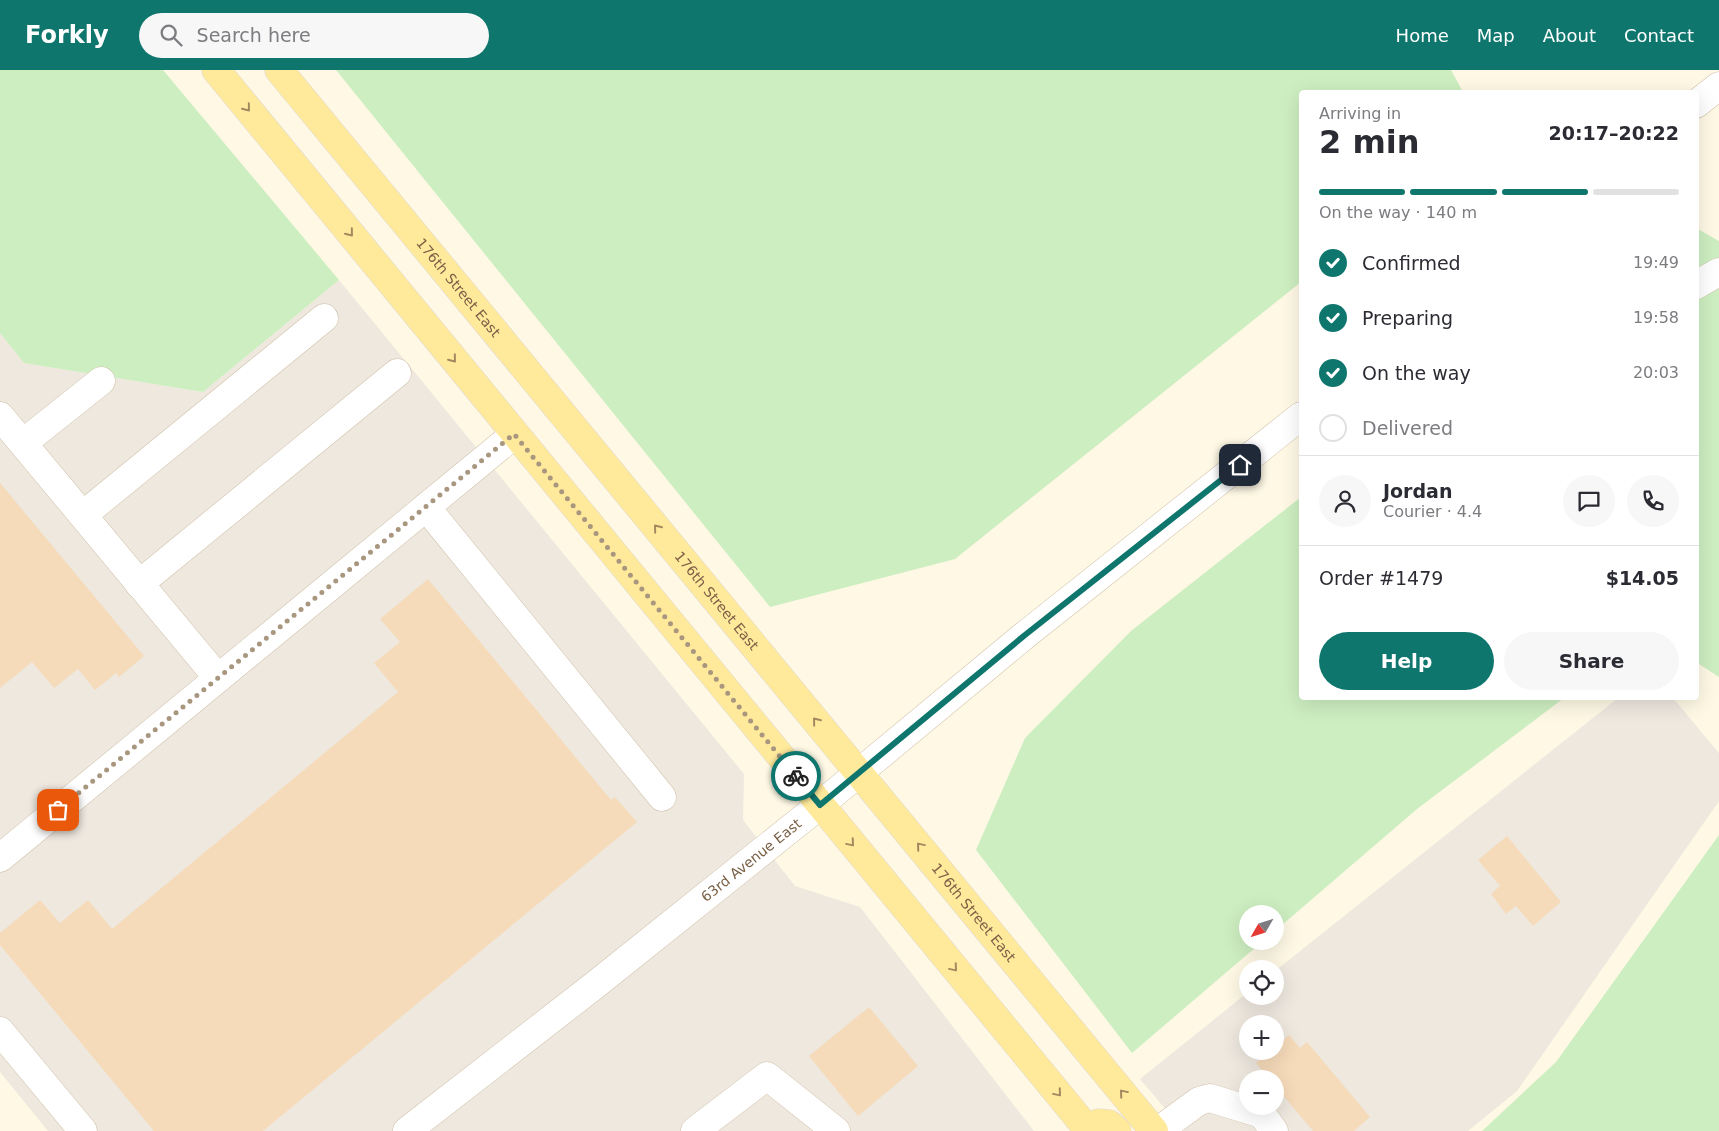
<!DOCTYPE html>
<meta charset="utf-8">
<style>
:root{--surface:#fff;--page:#f7f7f7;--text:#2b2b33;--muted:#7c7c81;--line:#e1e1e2;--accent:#0f766e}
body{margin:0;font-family:"DejaVu Sans",sans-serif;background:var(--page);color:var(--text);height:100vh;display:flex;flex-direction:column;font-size:19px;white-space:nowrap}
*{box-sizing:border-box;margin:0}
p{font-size:16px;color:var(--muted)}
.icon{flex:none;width:28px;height:28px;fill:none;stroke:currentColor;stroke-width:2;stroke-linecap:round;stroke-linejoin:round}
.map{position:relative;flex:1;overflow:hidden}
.side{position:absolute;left:1299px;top:20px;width:400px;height:610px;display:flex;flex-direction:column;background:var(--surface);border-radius:5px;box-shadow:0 5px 20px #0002}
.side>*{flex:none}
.needle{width:32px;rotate:231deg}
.fabs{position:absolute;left:1239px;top:835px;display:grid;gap:10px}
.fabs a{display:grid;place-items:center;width:45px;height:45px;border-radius:50%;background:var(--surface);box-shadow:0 5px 20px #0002;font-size:25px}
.pin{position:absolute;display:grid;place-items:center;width:42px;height:42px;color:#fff;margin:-21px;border-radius:10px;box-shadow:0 2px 8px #0006}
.courier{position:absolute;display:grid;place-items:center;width:50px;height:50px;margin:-25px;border:4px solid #0f766e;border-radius:50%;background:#fff;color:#222;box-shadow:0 1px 6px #0007}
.overview em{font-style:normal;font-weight:700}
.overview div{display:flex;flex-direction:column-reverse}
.overview{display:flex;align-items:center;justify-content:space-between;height:85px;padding:0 20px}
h1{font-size:32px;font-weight:700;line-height:38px}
.bar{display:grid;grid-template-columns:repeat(4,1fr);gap:8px 5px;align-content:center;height:60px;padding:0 20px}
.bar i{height:6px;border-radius:4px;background:var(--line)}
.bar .active{background:var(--accent)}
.bar p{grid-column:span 4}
.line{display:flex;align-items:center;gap:12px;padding:0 20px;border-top:1px solid var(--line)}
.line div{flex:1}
.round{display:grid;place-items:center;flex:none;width:52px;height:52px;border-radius:26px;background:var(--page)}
ol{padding:0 20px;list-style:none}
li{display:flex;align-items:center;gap:15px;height:55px}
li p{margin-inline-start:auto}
li .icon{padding:5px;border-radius:50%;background:var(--accent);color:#fff;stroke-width:4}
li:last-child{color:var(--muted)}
li i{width:28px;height:28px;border:2px solid var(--line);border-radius:50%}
.cta{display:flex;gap:10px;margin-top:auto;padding:10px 20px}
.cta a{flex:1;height:58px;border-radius:30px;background:var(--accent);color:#fff;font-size:20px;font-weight:700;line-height:58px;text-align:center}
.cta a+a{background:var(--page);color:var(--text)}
header{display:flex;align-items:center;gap:30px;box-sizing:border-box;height:70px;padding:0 25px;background:var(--accent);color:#fff}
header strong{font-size:24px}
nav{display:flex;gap:28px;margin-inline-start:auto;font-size:18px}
.search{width:350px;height:45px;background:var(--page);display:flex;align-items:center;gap:12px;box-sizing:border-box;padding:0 18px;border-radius:28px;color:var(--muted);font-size:19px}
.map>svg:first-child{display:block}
.industrial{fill:#eee8df;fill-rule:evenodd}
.green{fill:#cdeec1}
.building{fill:#f6dbba}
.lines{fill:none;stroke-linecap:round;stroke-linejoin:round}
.minor-casing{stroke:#d1c1a9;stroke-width:29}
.major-casing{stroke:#dfd9d3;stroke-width:29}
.minor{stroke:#fff;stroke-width:28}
.major{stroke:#ffe99b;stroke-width:28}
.oneway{stroke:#a28a60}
.done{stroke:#a8967e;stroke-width:5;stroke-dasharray:0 9}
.route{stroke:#0f766e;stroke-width:6}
.labels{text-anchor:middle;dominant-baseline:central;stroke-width:4;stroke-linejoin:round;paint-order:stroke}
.street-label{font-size:14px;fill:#7a6147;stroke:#fffbed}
</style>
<header>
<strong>Forkly</strong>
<div class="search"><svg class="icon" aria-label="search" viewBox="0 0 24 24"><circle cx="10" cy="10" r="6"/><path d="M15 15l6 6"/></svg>Search here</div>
<nav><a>Home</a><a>Map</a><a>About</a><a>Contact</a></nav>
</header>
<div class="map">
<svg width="1719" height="1061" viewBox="0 0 1719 1061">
<rect width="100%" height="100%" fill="#fef8e5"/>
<g class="industrial">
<path d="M339,210L744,704L743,750L795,816L860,837L1034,1061H48L0,1002V263L24,293L203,322Z"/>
<path d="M1618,628H1673L1719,683V731L1517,1021L1468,1061H1184L1140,1009L1247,923L1248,926H1275V901ZM1248,954H1275V981H1248ZM1248,1009H1275V1036H1248Z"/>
</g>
<g class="green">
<path d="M0,0H163L339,210L203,322L24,293L0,263Z"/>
<path d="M336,0H1451L1463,22H1301V212L955,489L770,537Z"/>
<path d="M1696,158L1719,171V607L1696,592Z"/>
<path d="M1301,427V628H1564L1417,739L1275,861V844H1248V871H1263L1132,983L976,780L1025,668L1131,561Z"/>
<path d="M1719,765V1061H1482L1556,992Z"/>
</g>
<g class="building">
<path d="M0,413L144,586L119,607L116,603L95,620L78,599L54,618L32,592L0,618Z"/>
<path d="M428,509L611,730L615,727L637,752L263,1061H154L0,875V863L40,830L60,853L88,830L112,859L398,622L374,593L400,572L380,549Z"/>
<path d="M1507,766L1561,832L1533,856L1516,836L1506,844L1491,824L1500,816L1478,790Z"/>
<path d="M869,937L918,996L858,1046L809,986Z"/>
<path d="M1289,965L1300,978L1307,972L1370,1047L1354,1061H1313L1275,1016V1009H1269L1256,993L1270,981H1275V977Z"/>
</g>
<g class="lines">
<g class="minor-casing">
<g id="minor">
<path d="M1696,34L1719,16"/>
<path d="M1696,215L1719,202"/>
<path d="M0,346L218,608"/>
<path d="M23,373L101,311"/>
<path d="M426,437L662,727"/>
<path d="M83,445L324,248"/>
<path d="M139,514L397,303"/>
<path d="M0,788L515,364"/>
<path d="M0,961L83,1061"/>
<path id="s1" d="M407,1061L595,915L820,735L1025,565L1301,346"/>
<path d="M695,1061L767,1006L836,1061"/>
<path d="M1158,1061L1199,1031L1210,1028L1262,1044L1274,1061"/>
</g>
</g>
<g class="major-casing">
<g id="major">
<path d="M216,0L1089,1061"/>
<path id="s2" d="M279,0L1154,1061"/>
<path d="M1088,1060L1098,1053L1109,1054L1117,1061"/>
</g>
</g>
<use href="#minor" class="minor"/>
<use href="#major" class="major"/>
</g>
<defs><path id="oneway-chevron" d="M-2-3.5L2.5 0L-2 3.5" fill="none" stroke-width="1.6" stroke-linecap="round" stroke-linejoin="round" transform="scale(1.25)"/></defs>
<g class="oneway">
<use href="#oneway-chevron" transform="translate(247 38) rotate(51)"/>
<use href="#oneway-chevron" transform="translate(350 163) rotate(51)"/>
<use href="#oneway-chevron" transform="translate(453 289) rotate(51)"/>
<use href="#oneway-chevron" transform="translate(657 458) rotate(-129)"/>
<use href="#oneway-chevron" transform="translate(816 651) rotate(-129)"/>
<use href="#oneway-chevron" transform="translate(851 773) rotate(50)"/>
<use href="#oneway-chevron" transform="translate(920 776) rotate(-130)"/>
<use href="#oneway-chevron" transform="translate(954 898) rotate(50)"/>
<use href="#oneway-chevron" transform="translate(1058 1023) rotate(50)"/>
<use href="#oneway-chevron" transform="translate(1123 1023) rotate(-130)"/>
</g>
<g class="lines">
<path class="done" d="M58,740L514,364L796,706"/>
<path class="route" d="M796,706L820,735L1025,565L1240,395"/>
</g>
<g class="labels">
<g class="street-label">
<text stroke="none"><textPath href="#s2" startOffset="282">176th Street East</textPath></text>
<text stroke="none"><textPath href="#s2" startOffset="688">176th Street East</textPath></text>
<text stroke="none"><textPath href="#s1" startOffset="438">63rd Avenue East</textPath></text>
<text stroke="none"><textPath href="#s2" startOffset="1092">176th Street East</textPath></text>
</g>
</g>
</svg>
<div class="fabs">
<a><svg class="needle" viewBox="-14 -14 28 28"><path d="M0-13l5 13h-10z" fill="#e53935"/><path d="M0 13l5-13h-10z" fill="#7c7c81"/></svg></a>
<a><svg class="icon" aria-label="locate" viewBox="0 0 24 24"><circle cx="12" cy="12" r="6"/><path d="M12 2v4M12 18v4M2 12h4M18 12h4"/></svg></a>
<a>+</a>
<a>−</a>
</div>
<div class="pin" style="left:58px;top:740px;background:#ea580c"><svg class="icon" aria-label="bag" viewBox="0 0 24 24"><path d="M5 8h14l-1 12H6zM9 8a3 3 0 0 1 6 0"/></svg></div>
<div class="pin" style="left:1240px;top:395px;background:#1f2937"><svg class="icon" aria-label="home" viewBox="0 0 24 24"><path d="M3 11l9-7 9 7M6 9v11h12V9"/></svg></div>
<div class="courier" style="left:796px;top:706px"><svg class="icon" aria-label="bike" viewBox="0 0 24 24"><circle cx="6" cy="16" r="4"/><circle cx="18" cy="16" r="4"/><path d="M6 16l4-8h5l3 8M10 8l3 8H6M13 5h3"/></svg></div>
<section class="side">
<div class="overview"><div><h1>2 min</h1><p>Arriving in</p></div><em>20:17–20:22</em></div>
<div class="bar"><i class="active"></i><i class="active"></i><i class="active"></i><i></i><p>On the way · 140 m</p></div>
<ol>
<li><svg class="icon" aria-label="check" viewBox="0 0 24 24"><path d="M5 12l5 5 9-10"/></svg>Confirmed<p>19:49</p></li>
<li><svg class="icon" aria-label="check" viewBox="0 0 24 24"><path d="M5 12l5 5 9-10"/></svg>Preparing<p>19:58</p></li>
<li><svg class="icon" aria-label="check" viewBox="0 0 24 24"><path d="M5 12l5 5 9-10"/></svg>On the way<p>20:03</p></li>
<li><i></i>Delivered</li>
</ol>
<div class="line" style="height:90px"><a class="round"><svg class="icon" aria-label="person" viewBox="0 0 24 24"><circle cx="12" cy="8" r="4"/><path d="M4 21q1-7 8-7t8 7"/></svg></a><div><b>Jordan</b><p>Courier · 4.4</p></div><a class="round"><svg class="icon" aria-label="chat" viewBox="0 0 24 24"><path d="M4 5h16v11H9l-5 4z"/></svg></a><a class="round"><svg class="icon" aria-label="phone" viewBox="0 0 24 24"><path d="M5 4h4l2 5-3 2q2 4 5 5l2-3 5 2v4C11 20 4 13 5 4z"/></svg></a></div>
<div class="line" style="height:65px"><div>Order #1479</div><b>$14.05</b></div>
<div class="cta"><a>Help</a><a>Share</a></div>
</section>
</div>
